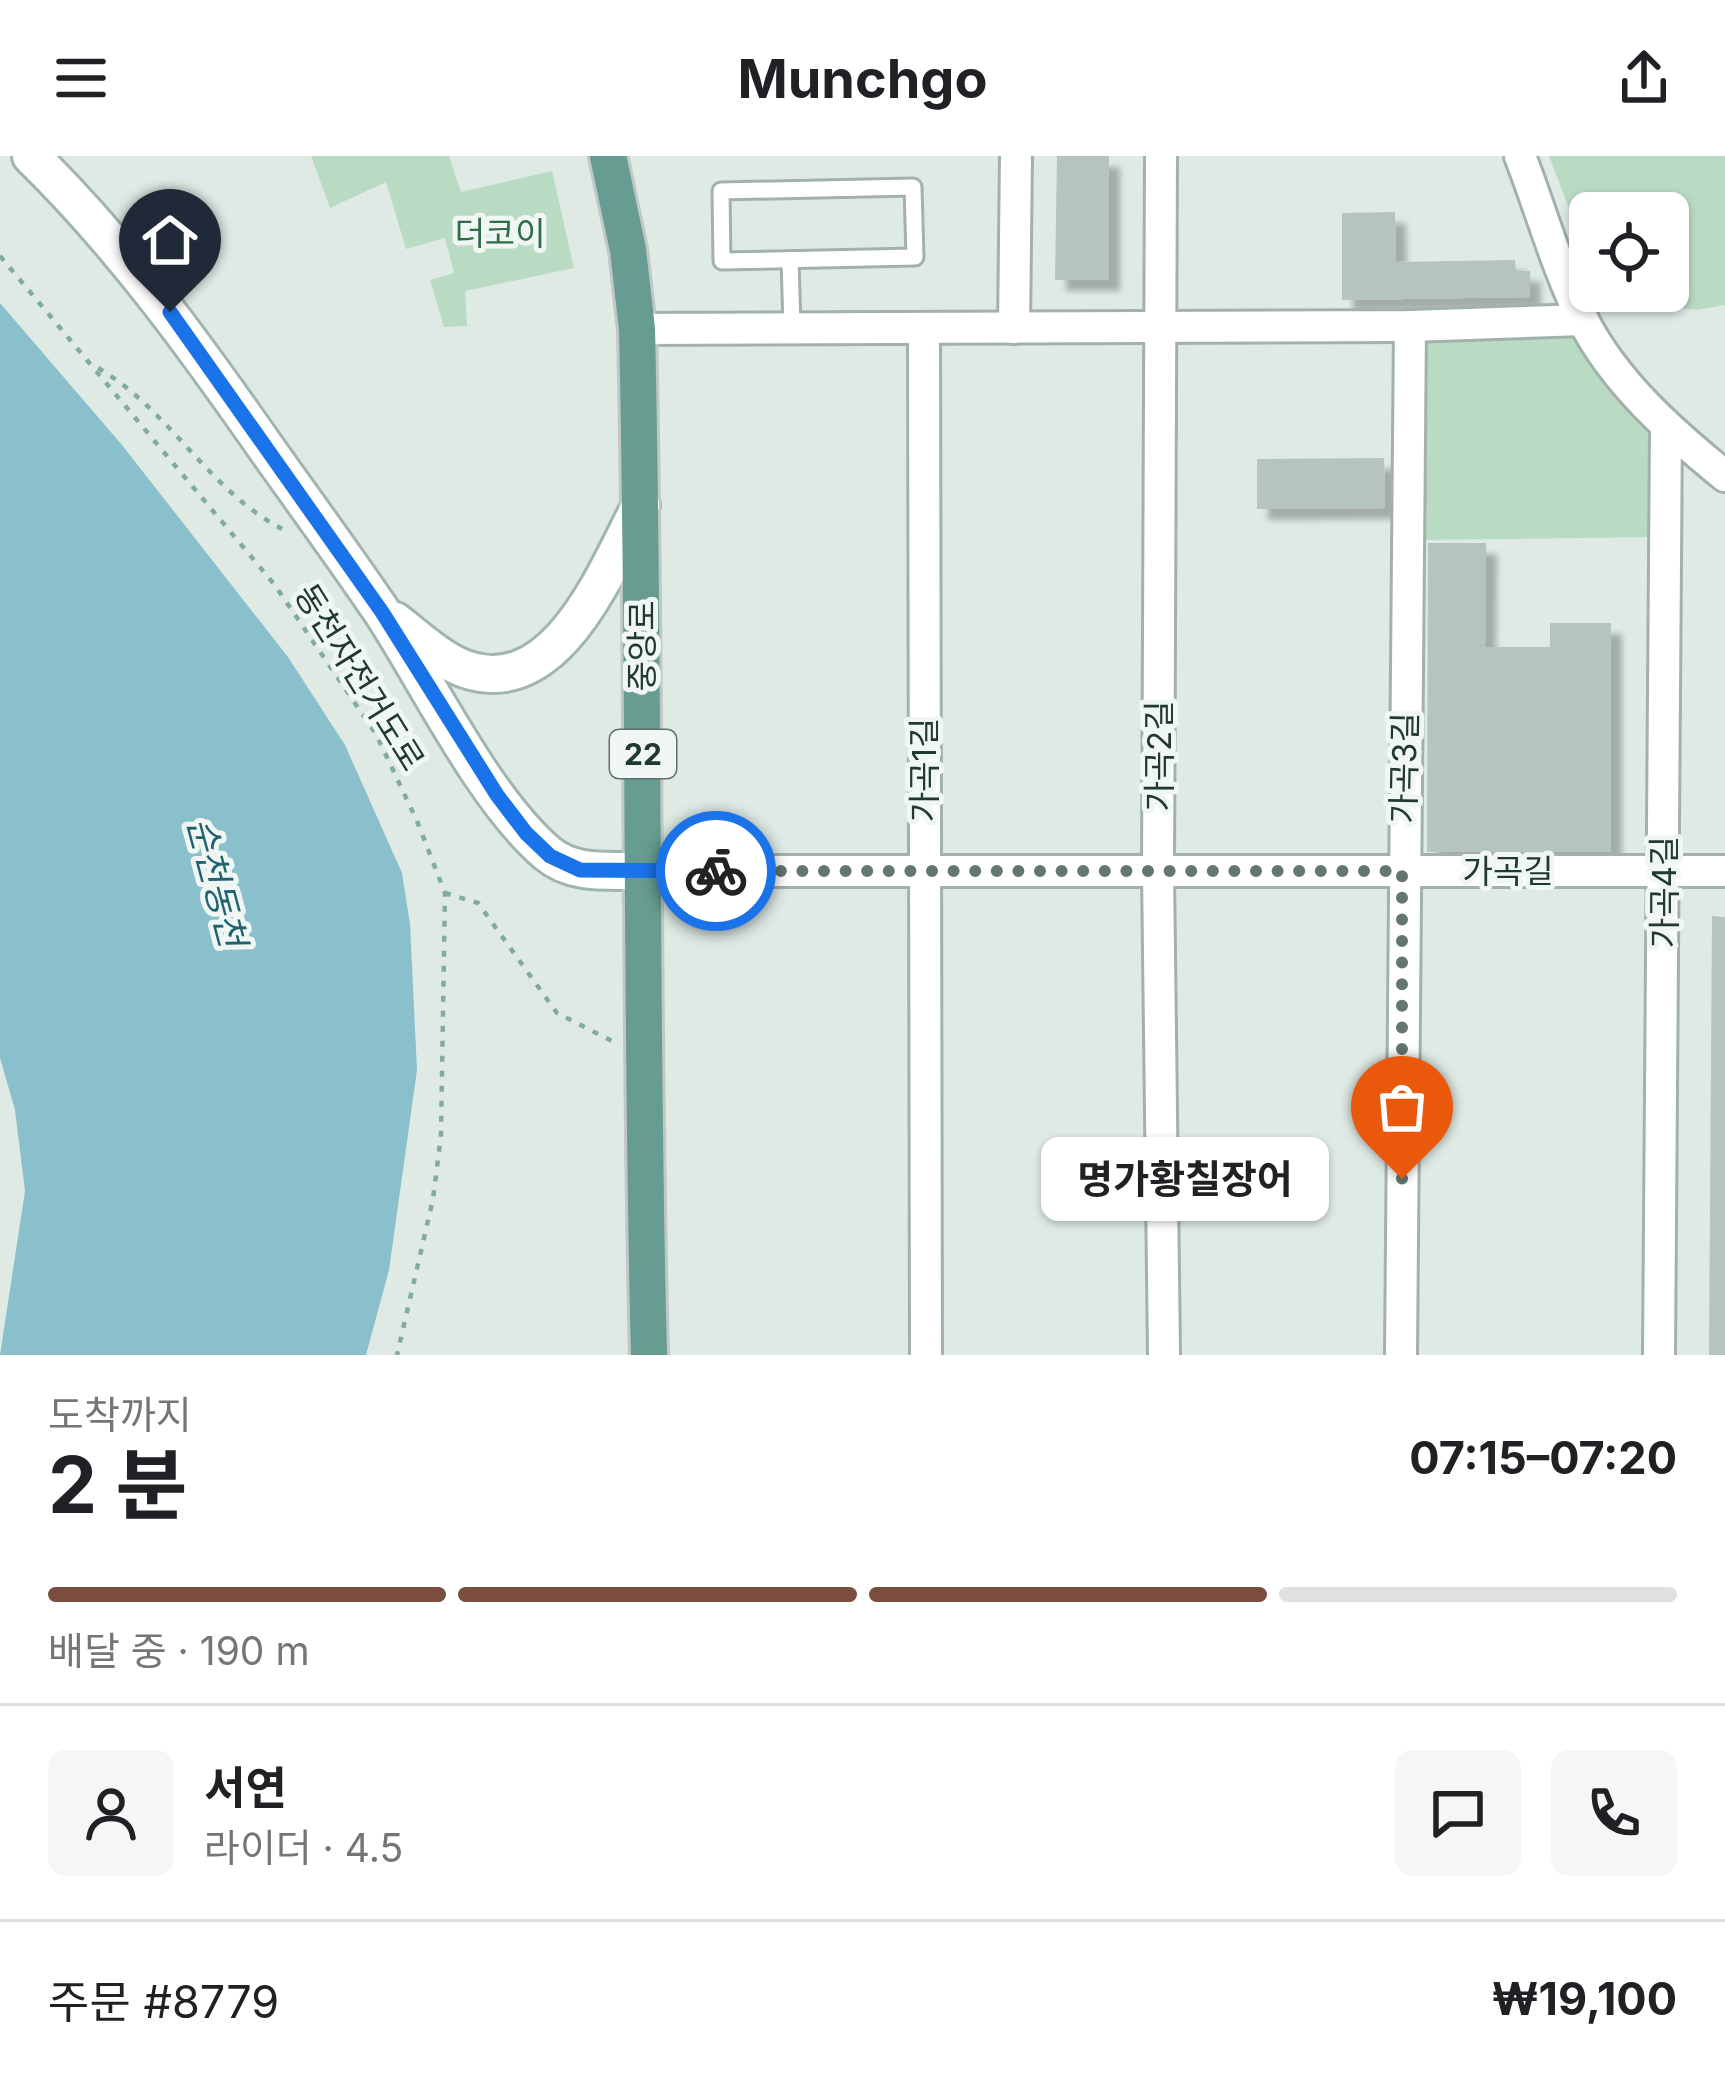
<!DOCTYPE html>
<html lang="ko">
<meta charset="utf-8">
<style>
:root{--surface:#fff;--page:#f6f6f6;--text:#202124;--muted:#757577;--line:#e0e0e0;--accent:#7a4d3e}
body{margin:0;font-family:Inter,"Noto Sans KR",sans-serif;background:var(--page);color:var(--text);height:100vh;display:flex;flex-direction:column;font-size:45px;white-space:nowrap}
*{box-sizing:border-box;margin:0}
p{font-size:39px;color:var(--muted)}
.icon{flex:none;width:66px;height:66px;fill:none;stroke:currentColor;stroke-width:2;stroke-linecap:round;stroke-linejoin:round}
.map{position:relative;height:1199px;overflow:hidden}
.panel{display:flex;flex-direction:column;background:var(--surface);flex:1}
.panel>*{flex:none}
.controls{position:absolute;left:1569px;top:36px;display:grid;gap:24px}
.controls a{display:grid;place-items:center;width:120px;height:120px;border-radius:18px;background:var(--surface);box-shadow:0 3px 9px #0004;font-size:60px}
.pin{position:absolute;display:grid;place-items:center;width:102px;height:102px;color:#fff;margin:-123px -51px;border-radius:50% 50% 50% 0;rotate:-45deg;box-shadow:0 0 12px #0007}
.pin .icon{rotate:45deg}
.courier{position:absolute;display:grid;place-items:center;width:120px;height:120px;margin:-60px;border:9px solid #1a73e8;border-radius:50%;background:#fff;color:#222;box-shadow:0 3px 15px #0007}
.bubble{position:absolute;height:84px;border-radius:18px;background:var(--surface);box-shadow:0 3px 9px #0004;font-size:39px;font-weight:700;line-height:84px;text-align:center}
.overview em{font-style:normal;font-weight:700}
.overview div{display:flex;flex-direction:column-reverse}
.overview{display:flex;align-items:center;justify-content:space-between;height:204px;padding:0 48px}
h1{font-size:78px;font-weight:700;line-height:90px}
.bar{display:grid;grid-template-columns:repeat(4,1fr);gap:18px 12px;align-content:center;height:144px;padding:0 48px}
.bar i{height:15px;border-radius:9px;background:var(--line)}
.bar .on{background:var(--accent)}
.bar p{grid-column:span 4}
.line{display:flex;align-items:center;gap:30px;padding:0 48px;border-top:3px solid var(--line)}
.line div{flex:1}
.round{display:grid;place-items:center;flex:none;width:126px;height:126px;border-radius:18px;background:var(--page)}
header{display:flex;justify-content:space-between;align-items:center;height:156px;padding:0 48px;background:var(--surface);font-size:54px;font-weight:700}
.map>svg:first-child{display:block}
.green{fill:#b9dac3}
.water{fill:#8ac0cc}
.building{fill:#b5c4be;filter:url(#shadow)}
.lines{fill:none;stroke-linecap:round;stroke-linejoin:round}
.lane-casing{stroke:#a2b1ac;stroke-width:21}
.street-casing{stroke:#a2b1ac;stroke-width:36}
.secondary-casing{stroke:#9fb5ad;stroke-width:42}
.primary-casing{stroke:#c1c7c6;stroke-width:42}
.path{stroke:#82ab9f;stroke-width:4.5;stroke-dasharray:6 9;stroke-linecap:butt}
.lane{stroke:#fff;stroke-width:15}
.street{stroke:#fff;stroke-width:30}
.secondary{stroke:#fff;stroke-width:36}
.primary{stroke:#669d90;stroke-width:36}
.done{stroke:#647671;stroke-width:12;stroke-dasharray:0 21.6}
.route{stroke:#1a73e8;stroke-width:15}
.labels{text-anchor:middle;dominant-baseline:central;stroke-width:10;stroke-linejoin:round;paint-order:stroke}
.shield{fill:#eff6f3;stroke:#5f716d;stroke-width:3}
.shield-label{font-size:30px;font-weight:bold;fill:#213833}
.park-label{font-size:33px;fill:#2e6d48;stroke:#eff6f3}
.street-label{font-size:33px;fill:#213833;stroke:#eff6f3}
.water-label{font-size:36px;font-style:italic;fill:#206170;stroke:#eff6f3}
</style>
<header><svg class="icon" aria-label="menu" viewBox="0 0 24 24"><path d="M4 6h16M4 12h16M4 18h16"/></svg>Munchgo<svg class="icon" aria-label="share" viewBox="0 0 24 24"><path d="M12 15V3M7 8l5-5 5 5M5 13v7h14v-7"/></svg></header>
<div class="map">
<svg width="1725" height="1199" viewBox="0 0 1725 1199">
<defs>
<filter id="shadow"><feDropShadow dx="11" dy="11" stdDeviation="3" flood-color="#0004"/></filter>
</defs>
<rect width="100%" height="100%" fill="#dfeae5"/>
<g class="green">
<path d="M311,0H449L461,36L552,15L574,112L465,135L467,170L444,171L430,124L454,117L445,82L406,93L386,26L330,52Z"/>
<path d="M1549,0H1725V149L1696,154L1621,144L1613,135H1668V57H1590V107Z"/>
<path d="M1570,180L1658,282L1659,381L1423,384L1420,183Z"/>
</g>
<path class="water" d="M0,147L122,289L288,501L345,589L402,717L410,768L417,914L389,1114L366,1199H0L25,1035L15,954L0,902Z"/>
<g class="building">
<path d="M1057,0H1109V124H1055Z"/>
<path d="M1395,56L1396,106L1515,104L1516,115H1530V141L1342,144V57Z"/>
<path d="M1384,302L1385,352L1257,353V303Z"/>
<path d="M1428,387H1486L1485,491H1550V467H1611V696H1427Z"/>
<path d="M1712,760L1725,761V1199H1709Z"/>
</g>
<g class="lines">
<g class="lane-casing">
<g id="lane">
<path d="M913,31L915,101L722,105L721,35Z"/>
<path d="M790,104L792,171"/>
</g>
</g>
<g class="street-casing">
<g id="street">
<path d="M1161,0L1158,715L1164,1199"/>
<path d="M1520,0C1541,54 1557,113 1583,164C1615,227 1671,276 1725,320"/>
<path d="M1014,172L1016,0"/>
<path d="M637,173L1410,170L1583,164"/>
<path d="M924,173L926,1199"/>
<path d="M643,715H1725"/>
<path d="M1401,1199L1410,170"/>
<path d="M1659,1199L1666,272"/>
</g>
</g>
<g class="secondary-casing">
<g id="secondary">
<path d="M31,0C124,91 197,193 271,299C308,351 346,403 382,456C429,528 484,643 547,697C574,720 610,714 643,715"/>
<path d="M395,465C416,481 440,504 465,513C558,545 607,412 641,349"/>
</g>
</g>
<g class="primary-casing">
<path id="primary" d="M608,0L628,94L637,173C645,515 640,857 649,1199"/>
</g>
<g class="path">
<path d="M0,100L274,428L376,578L417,665L445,737L441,979L433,1043L397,1199"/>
<path d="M98,212C170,254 208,334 282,373"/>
<path d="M445,737L478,747L557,857L614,886"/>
</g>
<use href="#lane" class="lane"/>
<use href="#street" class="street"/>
<use href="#secondary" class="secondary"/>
<use href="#primary" class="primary"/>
</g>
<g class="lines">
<path class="done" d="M716,715H1402V1023"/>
<path class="route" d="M170,156L382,456L497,639L526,677L550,700L580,714L716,715"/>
</g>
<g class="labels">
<rect class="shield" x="610" y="574" width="66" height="48" rx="9"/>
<g class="shield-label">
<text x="643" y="598">22</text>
</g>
<g class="park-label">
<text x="500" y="77">더코이</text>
</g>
<g class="street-label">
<text transform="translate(642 490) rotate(-90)">중앙로</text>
<text transform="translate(360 521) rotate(58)">동천자전거도로</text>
<text transform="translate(1159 600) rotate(-90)">가곡2길</text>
<text transform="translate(1404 612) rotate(-89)">가곡3길</text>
<text transform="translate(924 614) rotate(-90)">가곡1길</text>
<text x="1508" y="715">가곡길</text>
<text transform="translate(1664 736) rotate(-90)">가곡4길</text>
</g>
<g class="water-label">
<text transform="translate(217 726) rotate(75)">순천동천</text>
</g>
</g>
</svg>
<div class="controls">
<a><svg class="icon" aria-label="locate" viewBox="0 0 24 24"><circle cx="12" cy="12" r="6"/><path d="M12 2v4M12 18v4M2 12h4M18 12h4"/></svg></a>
</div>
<div class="pin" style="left:1402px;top:1023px;background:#ea580c"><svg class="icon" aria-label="bag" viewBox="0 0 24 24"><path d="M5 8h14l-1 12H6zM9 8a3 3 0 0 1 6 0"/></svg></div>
<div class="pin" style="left:170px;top:156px;background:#1f2937"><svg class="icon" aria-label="home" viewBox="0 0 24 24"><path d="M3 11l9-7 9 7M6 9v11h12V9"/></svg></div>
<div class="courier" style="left:716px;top:715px"><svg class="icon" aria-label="bike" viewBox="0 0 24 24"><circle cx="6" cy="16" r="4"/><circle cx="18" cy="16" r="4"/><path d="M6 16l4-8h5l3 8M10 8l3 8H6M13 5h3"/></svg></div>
<div class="bubble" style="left:1041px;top:981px;width:288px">명가황칠장어</div>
</div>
<section class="panel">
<div class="overview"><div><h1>2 분</h1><p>도착까지</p></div><em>07:15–07:20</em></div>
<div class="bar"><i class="on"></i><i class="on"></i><i class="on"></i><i></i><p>배달 중 · 190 m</p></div>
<div class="line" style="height:216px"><a class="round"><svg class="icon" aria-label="person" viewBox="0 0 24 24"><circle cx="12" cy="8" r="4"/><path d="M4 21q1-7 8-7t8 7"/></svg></a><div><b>서연</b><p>라이더 · 4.5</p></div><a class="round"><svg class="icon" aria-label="chat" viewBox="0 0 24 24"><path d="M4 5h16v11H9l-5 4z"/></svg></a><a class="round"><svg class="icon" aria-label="phone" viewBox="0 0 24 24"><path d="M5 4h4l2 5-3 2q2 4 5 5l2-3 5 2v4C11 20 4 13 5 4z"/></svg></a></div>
<div class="line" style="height:156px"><div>주문 #8779</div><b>₩19,100</b></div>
</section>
